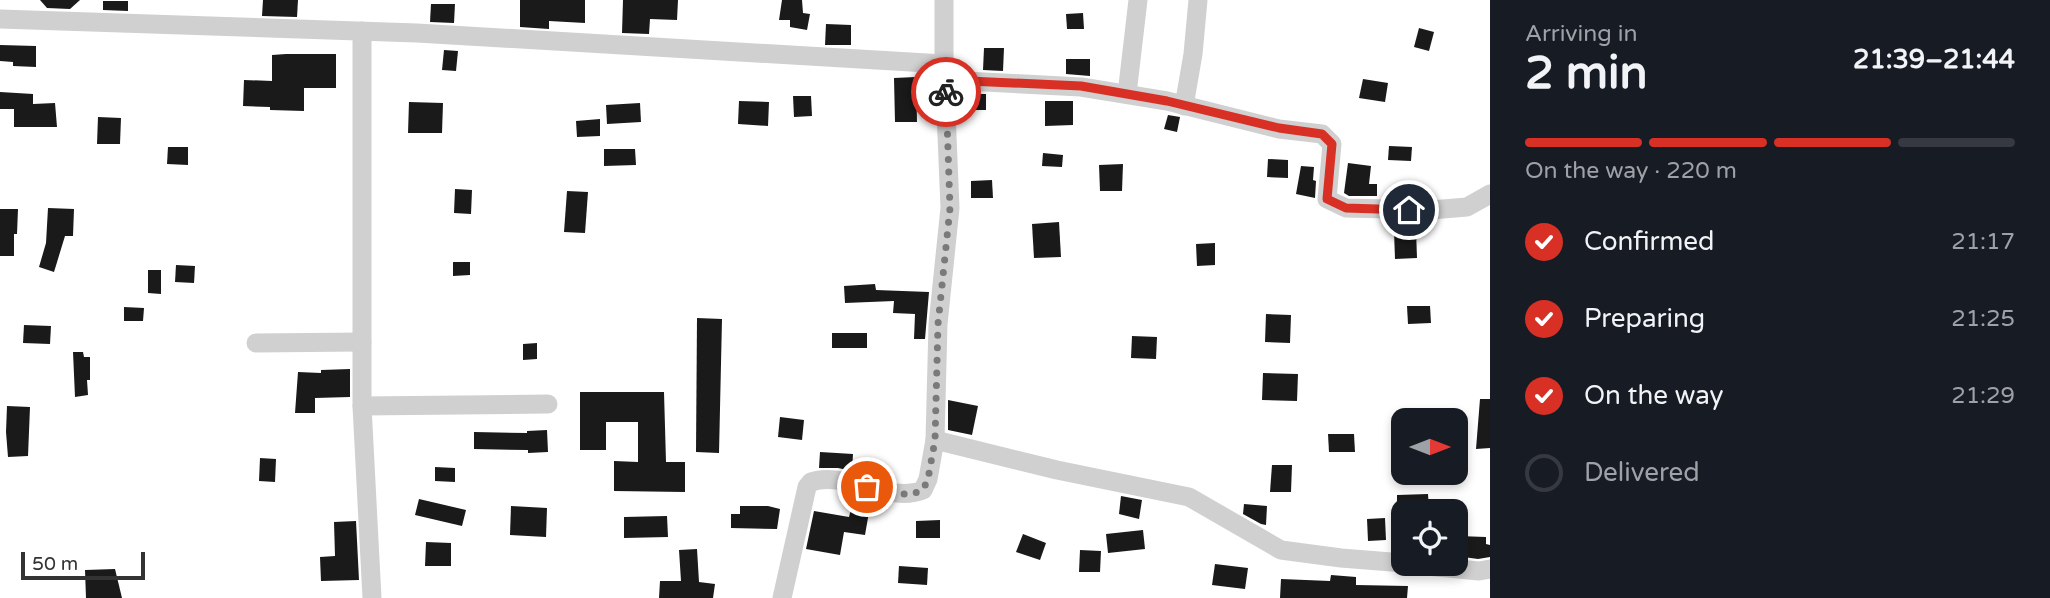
<!DOCTYPE html>
<meta charset="utf-8">
<style>
:root{--surface:#171b24;--page:#242831;--text:#f1f3f6;--muted:#9ea1a6;--line:#363941;--accent:#d93025}
body{margin:0;font-family:"Varela Round",sans-serif;background:var(--page);color:var(--text);height:100vh;display:flex;flex-direction:column;font-size:26px;white-space:nowrap}
*{box-sizing:border-box;margin:0}
p{font-size:23px;color:var(--muted)}
.icon{flex:none;width:38px;height:38px;fill:none;stroke:currentColor;stroke-width:2;stroke-linecap:round;stroke-linejoin:round}
.map{position:relative;flex:1;overflow:hidden}
.side{display:flex;flex-direction:column;background:var(--surface);width:560px}
.side>*{flex:none}
.needle{width:46px;rotate:90deg}
.tools{position:absolute;left:1391px;top:408px;display:grid;gap:14px}
.tools a{display:grid;place-items:center;width:77px;height:77px;border-radius:14px;background:var(--surface);box-shadow:0 4px 10px #0003;font-size:35px}
.scale{position:absolute;left:21px;bottom:18px;width:124px;box-sizing:border-box;padding-left:7px;border:4px solid #333;border-top:0;font-size:19px;line-height:24px;white-space:nowrap;color:#333;-webkit-text-stroke:5px #fff;paint-order:stroke}
.pin{position:absolute;display:grid;place-items:center;width:60px;height:60px;color:#fff;margin:-30px;border:4px solid #fff;border-radius:50%;box-shadow:0 2px 7px #0007}
.courier{position:absolute;display:grid;place-items:center;width:70px;height:70px;margin:-35px;border:5px solid #d93025;border-radius:50%;background:#fff;color:#222;box-shadow:0 2px 9px #0007}
.head em{font-style:normal;font-weight:700}
.head div{display:flex;flex-direction:column-reverse}
.head{display:flex;align-items:center;justify-content:space-between;height:119px;padding:0 35px}
h1{font-size:46px;font-weight:700;line-height:52px}
.bar{display:grid;grid-template-columns:repeat(4,1fr);gap:10px 7px;align-content:center;height:84px;padding:0 35px}
.bar i{height:9px;border-radius:5px;background:var(--line)}
.bar .active{background:var(--accent)}
.bar p{grid-column:span 4}
ol{padding:0 35px;list-style:none}
li{display:flex;align-items:center;gap:21px;height:77px}
li p{margin-inline-start:auto}
li .icon{padding:7px;border-radius:50%;background:var(--accent);color:#fff;stroke-width:4}
li:last-child{color:var(--muted)}
li i{width:38px;height:38px;border:4px solid var(--line);border-radius:50%}
main{display:flex;flex:1;min-height:0}
.map>svg:first-child{display:block}
.building{fill:#1a1a1a}
.lines{fill:none;stroke-linecap:round;stroke-linejoin:round}
.street{stroke:#d0d0d0;stroke-width:19}
.done{stroke:#7a7a7a;stroke-width:7;stroke-dasharray:0 12.6}
.route{stroke:#d93025;stroke-width:9}
</style>
<main>
<div class="map">
<svg width="1490" height="598" viewBox="0 0 1490 598">
<rect width="100%" height="100%" fill="#fff"/>
<g class="building">
<path d="M40,0H80L70,9L47,8Z"/>
<path d="M263,0H298L297,17L262,16Z"/>
<path d="M520,0H585V23L549,21V29L520,27Z"/>
<path d="M623,0H678L677,20L650,19L649,34L622,33Z"/>
<path d="M782,0H802L803,13L810,14L807,30L790,27V20H779Z"/>
<path d="M103,1H128V11L103,10Z"/>
<path d="M431,4H455L454,23L430,22Z"/>
<path d="M1083,13L1084,29H1067L1066,14Z"/>
<path d="M826,24L851,25V45H825Z"/>
<path d="M1419,28L1434,32L1429,51L1414,47Z"/>
<path d="M0,45L36,46V67L13,66V62L0,61Z"/>
<path d="M984,48H1004L1003,71L983,70Z"/>
<path d="M444,50L458,51L456,71L442,70Z"/>
<path d="M286,54H336V88H304V111L270,110V107L243,106L244,80L272,81V55Z"/>
<path d="M1066,59H1090V76L1066,74Z"/>
<path d="M916,77L917,122H895L894,78Z"/>
<path d="M1363,79L1388,83L1385,102L1359,98Z"/>
<path d="M0,92L33,94V104L55,103L57,127H14V109H0Z"/>
<rect x="972" y="94" width="14" height="16"/>
<path d="M793,96H811L812,116L794,117Z"/>
<path d="M739,101L769,102L768,126L738,124Z"/>
<path d="M1045,101H1073V125L1045,126Z"/>
<path d="M409,102L443,103L442,133H408Z"/>
<path d="M640,103L641,122L607,124L606,105Z"/>
<path d="M1168,115L1180,117L1177,132L1164,129Z"/>
<path d="M98,117L121,118L120,144H97Z"/>
<path d="M600,119V136L577,137L576,121Z"/>
<path d="M1389,146L1412,147L1411,161L1388,160Z"/>
<path d="M168,147H188V165L167,164Z"/>
<path d="M604,149H635L636,165L604,166Z"/>
<path d="M1043,153L1063,155L1062,167L1042,166Z"/>
<path d="M1268,159L1288,160V178L1267,177Z"/>
<path d="M1348,163L1371,166L1369,184H1377V196H1349L1344,193Z"/>
<path d="M1123,164L1122,191H1100L1099,165Z"/>
<path d="M1301,166L1314,167L1313,180L1316,181L1315,198L1296,194Z"/>
<path d="M992,180L993,198H971V181Z"/>
<path d="M455,189L472,190L471,214L454,213Z"/>
<path d="M567,191L588,192L585,233L564,232Z"/>
<path d="M48,208L74,209L73,236H65L54,272L39,267L46,243Z"/>
<path d="M0,209H18L17,234H14V256H0Z"/>
<path d="M1059,222L1061,257L1034,258L1032,224Z"/>
<path d="M1416,230L1417,258L1395,259L1394,231Z"/>
<path d="M1215,243V265L1197,266L1196,244Z"/>
<path d="M453,262H470V275L453,276Z"/>
<path d="M176,265L195,266L194,283L175,282Z"/>
<path d="M148,270H161V294L148,293Z"/>
<path d="M875,284L876,290L929,292L925,339H914L915,314L893,313L894,301L845,303L844,286Z"/>
<path d="M1407,306H1430L1431,323L1408,324Z"/>
<path d="M124,307L144,308L143,321H124Z"/>
<path d="M1266,314L1291,315L1290,343L1265,342Z"/>
<path d="M697,318L722,319L719,453L696,452Z"/>
<path d="M24,325L51,326L50,344L23,343Z"/>
<rect x="832" y="333" width="35" height="15"/>
<path d="M1132,336L1157,337L1156,359L1131,358Z"/>
<path d="M537,343V359L523,360V344Z"/>
<path d="M73,352H83L84,357H90V380H87L88,395L75,397Z"/>
<path d="M350,369V397L315,398V413H295L298,372L321,373V370Z"/>
<path d="M1263,373L1298,374L1297,401L1262,400Z"/>
<path d="M580,392H664L666,462H685V492L614,491V461L638,462V422H606V450H580Z"/>
<path d="M1480,399H1490V448L1476,449Z"/>
<path d="M948,400L978,406L972,435L948,430Z"/>
<path d="M7,406L30,407L28,456L8,457L6,432Z"/>
<path d="M780,417L804,420L802,440L778,437Z"/>
<path d="M547,430L548,452L528,453V450L474,449V432L527,433V431Z"/>
<path d="M1328,434H1354L1355,452H1329Z"/>
<path d="M820,452L853,454L852,471L838,468H819Z"/>
<path d="M260,458L276,459L275,482L259,481Z"/>
<path d="M1272,465H1292L1291,492H1270Z"/>
<path d="M435,467L455,468V482L435,481Z"/>
<path d="M1428,494L1429,511H1397V495Z"/>
<path d="M1121,496L1142,500L1139,519L1119,514Z"/>
<path d="M419,499L466,510L462,526L415,515Z"/>
<path d="M1244,504L1267,506L1266,525L1261,524L1243,514Z"/>
<path d="M511,506L547,508L546,537L510,535Z"/>
<path d="M740,506H768L780,509L777,529L731,528V514H740Z"/>
<path d="M851,509L869,512L865,535L844,532L840,555L806,549L814,511L849,517Z"/>
<path d="M667,516L668,537L624,538V517Z"/>
<path d="M1385,518L1386,540L1368,541L1367,519Z"/>
<path d="M940,520V538H916V521Z"/>
<path d="M356,521L359,580L321,581L320,557L335,556L334,522Z"/>
<path d="M1143,530L1145,549L1108,553L1106,534Z"/>
<path d="M1023,534L1046,543L1040,560L1016,552Z"/>
<path d="M1458,536L1486,537V544L1490,545V557L1478,559L1456,556Z"/>
<path d="M426,542L451,543V566H425Z"/>
<path d="M697,549L699,582L715,584L713,598H659L660,581H681L679,550Z"/>
<path d="M1080,550L1101,551L1100,572H1079Z"/>
<path d="M1215,564L1248,568L1245,589L1212,585Z"/>
<path d="M899,566L928,568L927,585L898,583Z"/>
<path d="M115,569L122,598H86L85,570Z"/>
<path d="M1331,575L1356,577V585L1408,586L1407,598H1280L1281,579L1330,581Z"/>
</g>
<g class="lines">
<g class="street">
<path d="M0,19L417,33L944,64"/>
<path d="M362,31V406L372,598"/>
<path d="M946,80L1081,87L1167,101L1279,129L1322,134L1332,144L1327,199L1346,208L1431,210L1467,207L1490,194"/>
<path d="M1127,94L1138,0"/>
<path d="M1184,106L1193,54L1198,0"/>
<path d="M256,343L362,342"/>
<path d="M362,406L548,404"/>
<path d="M935,440L1057,470L1189,497L1281,550L1341,558L1404,563"/>
<path d="M1406,564L1479,571L1490,569"/>
<path d="M782,598L807,487L811,482C844,470 889,504 923,490L928,479L935,440L938,324L950,208L944,64V0"/>
</g>
</g>
<g class="lines">
<path class="done" d="M867,487L909,495L923,490L928,479L935,440L938,324L950,208L946,92"/>
<path class="route" d="M946,92V80L1081,86L1167,101L1279,128L1322,134L1332,144L1327,199L1346,208L1409,210"/>
</g>
</svg>
<div class="tools">
<a><svg class="needle" viewBox="-14 -14 28 28"><path d="M0-13l5 13h-10z" fill="#e53935"/><path d="M0 13l5-13h-10z" fill="#9ea1a6"/></svg></a>
<a><svg class="icon" aria-label="locate" viewBox="0 0 24 24"><circle cx="12" cy="12" r="6"/><path d="M12 2v4M12 18v4M2 12h4M18 12h4"/></svg></a>
</div>
<div class="scale">50 m</div>
<div class="pin" style="left:867px;top:487px;background:#ea580c"><svg class="icon" aria-label="bag" viewBox="0 0 24 24"><path d="M5 8h14l-1 12H6zM9 8a3 3 0 0 1 6 0"/></svg></div>
<div class="pin" style="left:1409px;top:210px;background:#1f2937"><svg class="icon" aria-label="home" viewBox="0 0 24 24"><path d="M3 11l9-7 9 7M6 9v11h12V9"/></svg></div>
<div class="courier" style="left:946px;top:92px"><svg class="icon" aria-label="bike" viewBox="0 0 24 24"><circle cx="6" cy="16" r="4"/><circle cx="18" cy="16" r="4"/><path d="M6 16l4-8h5l3 8M10 8l3 8H6M13 5h3"/></svg></div>
</div>
<section class="side">
<div class="head"><div><h1>2 min</h1><p>Arriving in</p></div><em>21:39–21:44</em></div>
<div class="bar"><i class="active"></i><i class="active"></i><i class="active"></i><i></i><p>On the way · 220 m</p></div>
<ol>
<li><svg class="icon" aria-label="check" viewBox="0 0 24 24"><path d="M5 12l5 5 9-10"/></svg>Confirmed<p>21:17</p></li>
<li><svg class="icon" aria-label="check" viewBox="0 0 24 24"><path d="M5 12l5 5 9-10"/></svg>Preparing<p>21:25</p></li>
<li><svg class="icon" aria-label="check" viewBox="0 0 24 24"><path d="M5 12l5 5 9-10"/></svg>On the way<p>21:29</p></li>
<li><i></i>Delivered</li>
</ol>
</section>
</main>
